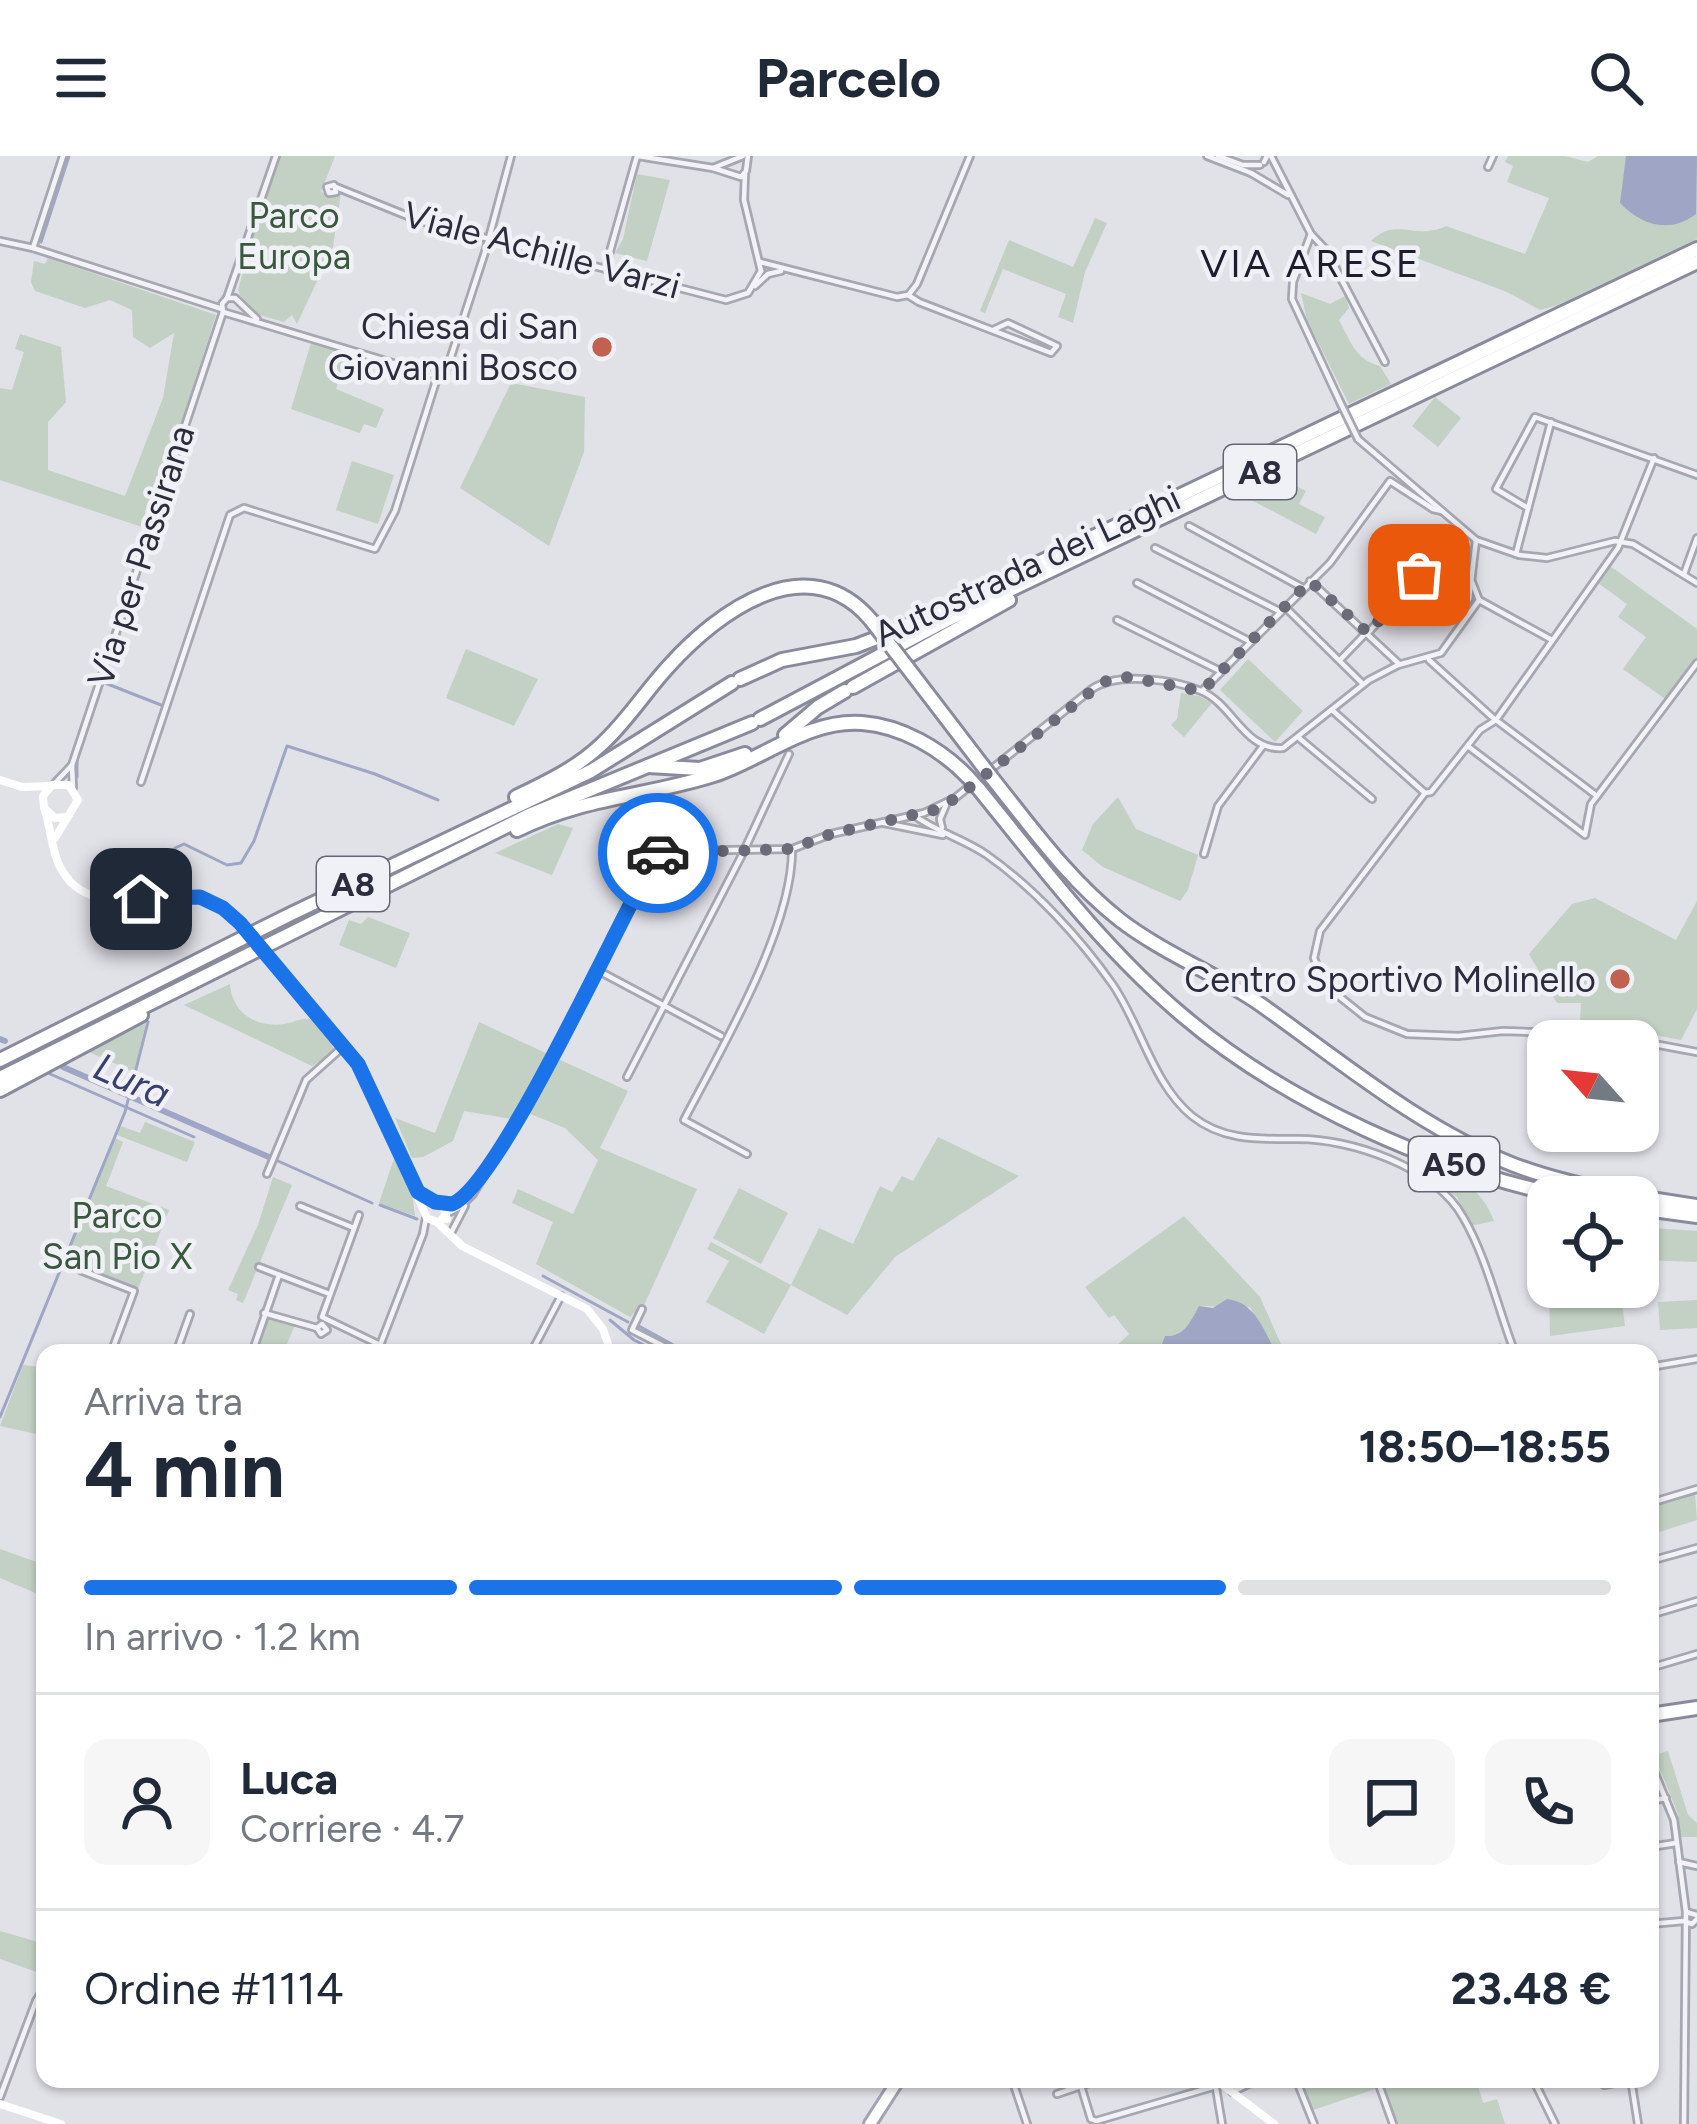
<!DOCTYPE html>
<html lang="it">
<meta charset="utf-8">
<style>
:root{--surface:#fff;--page:#f6f6f7;--text:#1f2937;--muted:#747a83;--line:#e0e1e3;--accent:#1a73e8}
body{margin:0;font-family:Figtree,sans-serif;background:var(--page);color:var(--text);height:100vh;display:flex;flex-direction:column;font-size:45px;white-space:nowrap}
*{box-sizing:border-box;margin:0}
p{font-size:39px;color:var(--muted)}
.icon{flex:none;width:66px;height:66px;fill:none;stroke:currentColor;stroke-width:2;stroke-linecap:round;stroke-linejoin:round}
.map{position:relative;flex:1;overflow:hidden}
.sheet{position:absolute;left:36px;top:1188px;width:1623px;height:744px;display:flex;flex-direction:column;background:var(--surface);border-radius:24px;box-shadow:0 3px 9px #0004}
.sheet>*{flex:none}
.needle{width:78px;rotate:297deg}
.fabs{position:absolute;left:1527px;top:864px;display:grid;gap:24px}
.fabs a{display:grid;place-items:center;width:132px;height:132px;border-radius:24px;background:var(--surface);box-shadow:0 3px 9px #0004;font-size:60px}
.pin{position:absolute;display:grid;place-items:center;width:102px;height:102px;color:#fff;margin:-51px;border-radius:24px;box-shadow:0 6px 18px #0006}
.courier{position:absolute;display:grid;place-items:center;width:120px;height:120px;margin:-60px;border:9px solid #1a73e8;border-radius:50%;background:#fff;color:#222;box-shadow:0 3px 15px #0007}
.head em{font-style:normal;font-weight:700}
.head div{display:flex;flex-direction:column-reverse}
.head{display:flex;align-items:center;justify-content:space-between;height:204px;padding:0 48px}
h1{font-size:78px;font-weight:700;line-height:90px}
.bar{display:grid;grid-template-columns:repeat(4,1fr);gap:18px 12px;align-content:center;height:144px;padding:0 48px}
.bar i{height:15px;border-radius:9px;background:var(--line)}
.bar .current{background:var(--accent)}
.bar p{grid-column:span 4}
.line{display:flex;align-items:center;gap:30px;padding:0 48px;border-top:3px solid var(--line)}
.line div{flex:1}
.round{display:grid;place-items:center;flex:none;width:126px;height:126px;border-radius:24px;background:var(--page)}
header{display:flex;justify-content:space-between;align-items:center;height:156px;padding:0 48px;background:var(--surface);font-size:54px;font-weight:700}
.map>svg:first-child{display:block}
.green{fill:#c2d1c3}
.water{fill:#9fa6c5}
.lines{fill:none;stroke-linecap:round;stroke-linejoin:round}
.stream{stroke:#9fa6c5;stroke-width:3}
.canal{stroke:#9fa6c5;stroke-width:6}
.street-casing{stroke:#a7a7b2;stroke-width:10}
.primary-casing{stroke:#a1a3b2;stroke-width:16}
.highway-casing{stroke:#898b9d;stroke-width:18}
.street{stroke:#f3f3f7;stroke-width:4.5}
.secondary{stroke:#fff;stroke-width:8}
.primary{stroke:#fff;stroke-width:10}
.highway{stroke:#fff;stroke-width:12}
.street-bridge-casing{stroke:#a7a7b2;stroke-width:10;stroke-linecap:butt}
.highway-bridge-casing{stroke:#898b9d;stroke-width:18;stroke-linecap:butt}
.street-bridge{stroke:#f3f3f7;stroke-width:4.5}
.secondary-bridge{stroke:#fff;stroke-width:8}
.highway-bridge{stroke:#fff;stroke-width:12}
.done{stroke:#6b6b7a;stroke-width:12;stroke-dasharray:0 21.6}
.route{stroke:#1a73e8;stroke-width:15}
.poi-dot{fill:#c16251;stroke:#f0f1f6;stroke-width:4.5}
.labels{text-anchor:middle;dominant-baseline:central;stroke-width:9;stroke-linejoin:round;paint-order:stroke}
.shield{fill:#f0f1f6;stroke:#666775;stroke-width:3}
.shield-label{font-size:33px;font-weight:bold;fill:#2b2c3e}
.park-label{font-size:36px;fill:#39583d;stroke:#f0f1f6}
.street-label{font-size:36px;fill:#2b2c3e;stroke:#f0f1f6}
.poi-label{font-size:36px;fill:#2b2c3e;stroke:#f0f1f6;text-anchor:end}
.neighbourhood-label{font-size:39px;letter-spacing:3px;fill:#1d1d2f;stroke:#f0f1f6}
.water-label{font-size:39px;font-style:italic;fill:#39406e;stroke:#f0f1f6}
</style>
<header><svg class="icon" aria-label="menu" viewBox="0 0 24 24"><path d="M4 6h16M4 12h16M4 18h16"/></svg>Parcelo<svg class="icon" aria-label="search" viewBox="0 0 24 24"><circle cx="10" cy="10" r="6"/><path d="M15 15l6 6"/></svg></header>
<div class="map">
<svg width="1697" height="1968" viewBox="0 0 1697 1968">
<rect width="100%" height="100%" fill="#e1e1e8"/>
<g class="green">
<path d="M281,0H335L321,36L333,41L341,36L333,91L297,168L292,159L284,166L246,155L238,134L255,71Z"/>
<path d="M1508,0H1565L1588,6L1598,0H1697V83L1558,149L1540,154L1507,136L1371,85C1396,60 1415,85 1446,70L1525,98L1549,42L1507,26L1513,10L1505,6Z"/>
<path d="M637,18L670,24L647,105L615,97L623,83Z"/>
<path d="M1095,62L1107,67L1085,116L1073,167L1058,161L1066,138L1003,113L985,157L980,155L1009,84L1073,111Z"/>
<path d="M48,102L216,159L153,355L145,354V360L151,362L148,368L142,371L0,324V232L12,234L24,196L15,193L20,178L61,191L66,246L48,266V314L125,340L163,242L174,177L150,192L133,181L132,154L110,144L85,152L35,135L31,126L34,105L45,108Z"/>
<path d="M1301,137L1330,148L1345,140L1349,152L1339,164C1350,184 1355,204 1380,210L1391,228L1349,248L1307,164Z"/>
<path d="M311,187L348,198L336,233L384,253L376,272L364,268L360,277L291,253Z"/>
<path d="M511,227L585,241L584,296L549,390L460,332Z"/>
<path d="M1435,241L1461,262L1438,291L1412,270Z"/>
<path d="M352,305L394,319L378,368L336,354Z"/>
<path d="M1274,320L1306,335L1299,348L1325,361L1316,378L1238,337Z"/>
<path d="M1610,410L1697,473V503L1668,545L1623,513L1646,481L1618,461L1627,448L1598,427Z"/>
<path d="M466,493L538,523L514,570L446,542Z"/>
<path d="M1248,503L1303,555L1275,586L1220,534Z"/>
<path d="M1181,537L1199,540L1212,547L1184,581L1171,569L1177,563Z"/>
<path d="M1118,641L1136,673L1198,699L1188,734L1180,745L1103,711L1082,694L1093,668Z"/>
<path d="M558,668L573,672L552,719L495,697Z"/>
<path d="M1595,742L1676,784L1697,745V853L1681,884L1580,865L1581,847H1557L1529,798L1572,748Z"/>
<path d="M368,761L410,777L396,812L339,789L349,764L361,768Z"/>
<path d="M230,828C232,857 256,872 284,868C294,867 303,860 312,864C323,869 330,885 335,895L312,910L184,849Z"/>
<path d="M479,866L548,898L512,963L464,955L453,985L423,1001L412,1002L395,962L435,977Z"/>
<path d="M146,867L134,916L89,896Z"/>
<path d="M556,902L628,935L600,992L697,1033L645,1147L630,1161L536,1108L553,1066L512,1047L518,1033L573,1058L598,1004L565,972L528,957Z"/>
<path d="M145,966L195,986L187,1006L117,979L121,970L140,977Z"/>
<path d="M938,981L1019,1020L895,1101L847,1159L791,1129L764,1178L706,1146L729,1105L707,1093L711,1086L791,1129L819,1072L853,1088L880,1030L892,1036L902,1020L913,1025Z"/>
<path d="M115,982L123,986L106,1030L169,1054L138,1133L64,1105Z"/>
<path d="M394,1003L412,1038L415,1060L379,1047Z"/>
<path d="M1422,1007C1456,1020 1481,1030 1494,1065L1470,1070L1457,1041L1420,1013Z"/>
<path d="M273,1021L292,1029L243,1147L236,1144L238,1138L228,1134L258,1069Z"/>
<path d="M739,1032L788,1057L761,1108L713,1082Z"/>
<path d="M1184,1060L1260,1141L1285,1197H1276L1250,1151L1199,1150L1187,1173L1162,1188L1167,1197H1109L1129,1178L1114,1159L1109,1162L1085,1131Z"/>
<path d="M1638,1071L1697,1075V1106L1638,1104Z"/>
<path d="M1581,1131H1620L1625,1170L1550,1180L1549,1137Z"/>
<path d="M1697,1144V1172L1660,1174L1658,1146Z"/>
<path d="M267,1162L295,1169L283,1197H254Z"/>
<path d="M23,1209L41,1211L45,1280L0,1270Z"/>
<path d="M1695,1338L1697,1364L1650,1379V1350Z"/>
<path d="M0,1393L45,1409V1441L0,1422Z"/>
<path d="M1668,1595L1688,1659L1697,1667V1681H1681L1677,1655L1654,1599Z"/>
<path d="M0,1775L45,1788V1819L0,1803Z"/>
<path d="M1301,1923H1374L1378,1932L1313,1954Z"/>
<path d="M1383,1923H1476L1483,1947L1497,1943L1505,1968H1397Z"/>
</g>
<g class="water">
<path d="M1626,0H1697L1696,58C1669,79 1640,68 1620,47Z"/>
<path d="M1227,1143C1255,1146 1264,1174 1276,1197H1167L1162,1188L1165,1180C1185,1181 1190,1166 1199,1150L1213,1152Z"/>
</g>
<g class="lines">
<g class="stream">
<path d="M41,86L69,0"/>
<path d="M105,527L161,549"/>
<path d="M77,621V604L214,191"/>
<path d="M171,717L175,692L184,688L227,709L241,707L254,685L287,590L375,618L438,644"/>
<path d="M48,917L194,981"/>
<path d="M278,1005L372,1047"/>
<path d="M380,1049L417,1063"/>
<path d="M543,1120L628,1166"/>
<path d="M610,1164L634,1184L659,1197"/>
<path d="M637,1169L688,1197"/>
<path d="M1470,1197L1500,1189L1507,1197"/>
<path d="M0,1261L125,956L148,866"/>
</g>
<g class="canal">
<path d="M0,883L5,885"/>
<path d="M63,911L271,1002"/>
</g>
<g class="street-casing">
<g id="street">
<path d="M638,0L713,12L743,0"/>
<path d="M1207,0L1251,17L1288,39"/>
<path d="M1218,0L1243,9H1260"/>
<path d="M1271,0L1311,78L1293,126L1292,143L1340,246"/>
<path d="M1264,6L1267,0"/>
<path d="M1488,11L1493,0"/>
<path d="M713,12L741,21L746,15L748,0"/>
<path d="M745,17L744,44L761,115"/>
<path d="M334,29L336,36L329,37L327,31Z"/>
<path d="M336,31L420,65L726,144L748,137L761,115"/>
<path d="M1311,78L1326,94L1385,206"/>
<path d="M0,85L33,92L222,153"/>
<path d="M33,92L63,0"/>
<path d="M760,106L897,141L908,139"/>
<path d="M605,113L637,0"/>
<path d="M755,130L768,118L781,115"/>
<path d="M910,137L917,128L970,0"/>
<path d="M908,139L919,146L1051,197L1057,190L1008,167L993,174"/>
<path d="M227,142L276,0"/>
<path d="M236,143L257,163"/>
<path d="M223,156L429,218L445,219L486,93L511,0"/>
<path d="M1358,283L1476,384L1519,399L1547,402L1615,385L1633,388L1697,427"/>
<path d="M1528,352L1496,333L1535,261L1697,319"/>
<path d="M1189,370L1303,432"/>
<path d="M1155,392L1279,455"/>
<path d="M1516,398L1551,266"/>
<path d="M1684,418L1697,382"/>
<path d="M1310,425L1398,507"/>
<path d="M1137,427L1249,485"/>
<path d="M1469,443L1476,384"/>
<path d="M1479,444L1552,484"/>
<path d="M1286,452L1363,528"/>
<path d="M1117,464L1220,515"/>
<path d="M1368,477L1419,419L1462,444L1469,443"/>
<path d="M1340,504L1365,478"/>
<path d="M1429,504L1492,561L1597,640"/>
<path d="M1202,535L1330,407L1390,325L1433,353L1442,355"/>
<path d="M1332,554L1425,637"/>
<path d="M1299,582L1372,643"/>
<path d="M1469,591L1585,679L1591,648L1697,507"/>
<path d="M141,626L230,359L244,352L375,393L395,355L437,222L449,209"/>
<path d="M55,627L72,609"/>
<path d="M73,632L72,609L223,156L222,148L227,142H235"/>
<path d="M915,660C937,676 964,683 987,699C1034,732 1080,782 1113,829C1141,870 1153,928 1192,960C1223,985 1259,983 1296,983C1350,982 1435,1011 1463,1061C1487,1102 1498,1153 1515,1197"/>
<path d="M884,667L943,679"/>
<path d="M942,672L940,663L946,649"/>
<path d="M1204,698L1218,650L1263,590"/>
<path d="M597,814L721,880"/>
<path d="M1637,885L1589,878L1503,875L1458,880L1407,878L1365,861L1325,829L1314,802L1320,775L1425,637L1431,636L1480,574L1496,564L1618,392L1654,302"/>
<path d="M1638,885L1697,896"/>
<path d="M627,921L742,699L789,598"/>
<path d="M747,998L684,964C721,893 793,772 792,693"/>
<path d="M267,1018L306,924L345,889"/>
<path d="M442,1048L458,1046L470,1038"/>
<path d="M300,1050L354,1072"/>
<path d="M446,1058L460,1051L473,1038L516,967L661,695L792,693L831,678L924,657L955,642L1092,533C1117,516 1173,523 1201,535C1233,548 1244,595 1283,592L1369,524L1398,509L1441,497L1479,444L1472,426"/>
<path d="M359,1059L322,1161L380,1189"/>
<path d="M451,1077L465,1050"/>
<path d="M259,1111L327,1137"/>
<path d="M80,1114L134,1135L111,1197"/>
<path d="M642,1153L632,1174L677,1197"/>
<path d="M264,1157L317,1172"/>
<path d="M322,1168L327,1174L321,1178L317,1172Z"/>
<path d="M176,1197L190,1158"/>
<path d="M252,1197L279,1119"/>
<path d="M377,1197L423,1078L426,1062"/>
<path d="M531,1197L561,1140"/>
<path d="M1650,1211L1697,1203"/>
<path d="M1650,1347L1697,1333"/>
<path d="M1650,1405L1697,1392"/>
<path d="M1650,1459L1697,1445"/>
<path d="M1650,1512L1697,1498"/>
<path d="M1650,1605L1674,1664L1686,1756L1684,1968"/>
<path d="M1650,1645L1666,1642"/>
<path d="M1650,1691L1676,1687"/>
<path d="M1679,1706L1697,1710"/>
<path d="M1686,1756L1697,1759"/>
<path d="M1686,1766L1692,1768L1697,1763"/>
<path d="M1650,1768L1684,1765"/>
<path d="M1012,1923L1027,1968"/>
<path d="M1296,1923L1314,1968"/>
<path d="M1377,1923L1393,1968"/>
<path d="M1533,1923L1555,1968"/>
<path d="M1598,1923L1604,1929L1630,1924"/>
<path d="M1631,1923L1638,1968"/>
<path d="M1081,1930L1091,1963L1096,1965L1216,1930"/>
<path d="M1216,1932L1222,1968"/>
<path d="M1232,1936L1259,1923"/>
<path d="M1057,1938L1101,1923"/>
<path d="M0,1941L36,1845L45,1831"/>
</g>
</g>
<g class="primary-casing">
<path id="primary" d="M870,1968L899,1923"/>
</g>
<g class="highway-casing">
<g id="highway">
<path d="M907,511L982,609"/>
<path d="M740,523L782,504L856,490L898,474L1697,93"/>
<path d="M853,531L1009,444"/>
<path d="M760,563L949,463L1697,106"/>
<path d="M785,579L818,551L845,535"/>
<path d="M648,610L700,613L745,598"/>
<path d="M992,622C1032,672 1069,724 1120,764C1163,797 1215,817 1260,848C1342,906 1420,972 1514,1009C1553,1024 1595,1033 1637,1041"/>
<path d="M979,633C1042,711 1105,794 1182,859C1284,946 1437,1015 1569,1041"/>
<path d="M516,641C547,626 577,612 602,588C627,565 645,536 668,511C719,454 808,390 871,464"/>
<path d="M517,674C587,640 644,641 714,619C763,603 808,563 862,567C902,570 941,593 968,621"/>
<path d="M0,904L291,758L591,615L732,527"/>
<path d="M0,922L529,659L752,567"/>
<path d="M0,934L141,859"/>
<path d="M1638,1041L1697,1050"/>
<path d="M1638,1052L1697,1060"/>
<path d="M1650,1559L1697,1552"/>
</g>
</g>
<use href="#street" class="street"/>
<g class="secondary">
<path d="M0,624L22,631L50,630"/>
<path d="M45,655C51,672 51,692 59,709C89,770 156,727 204,742C219,747 230,757 241,769"/>
<path d="M55,682L78,644L69,629H52L43,640L44,652L55,662L66,661"/>
<path d="M272,803L329,869L365,919L427,1062L439,1067L446,1058"/>
<path d="M418,1036L443,1050L447,1063"/>
<path d="M438,1067L462,1090L587,1153L603,1173L611,1197"/>
<path d="M1215,1923L1274,1968"/>
<path d="M0,1948L61,1968"/>
</g>
<use href="#primary" class="primary"/>
<use href="#highway" class="highway"/>
<g class="street-bridge-casing">
<path id="street-bridge" d="M1340,246L1358,283"/>
</g>
<g class="highway-bridge-casing">
<g id="highway-bridge">
<path d="M871,464L907,511"/>
<path d="M982,609L992,622"/>
<path d="M968,621L979,633"/>
</g>
</g>
<use href="#street-bridge" class="street-bridge"/>
<path class="secondary-bridge" d="M241,769L272,803"/>
<use href="#highway-bridge" class="highway-bridge"/>
</g>
<g class="lines">
<path class="done" d="M658,697L791,693L831,678L934,654L956,642L1103,526L1126,521L1202,535L1310,425L1368,477L1419,419"/>
<path class="route" d="M141,743L200,741L223,752L240,767L358,908L418,1036L435,1046L452,1048C500,1030 622,756 658,697"/>
</g>
<g class="poi-dot">
<circle cx="602" cy="191" r="12"/>
<circle cx="1620" cy="823" r="12"/>
</g>
<g class="labels">
<g class="shield">
<rect x="1224" y="289" width="72" height="54" rx="9"/>
<rect x="317" y="701" width="72" height="54" rx="9"/>
<rect x="1409" y="981" width="90" height="54" rx="9"/>
</g>
<g class="shield-label">
<text x="1260" y="316">A8</text>
<text x="353" y="728">A8</text>
<text x="1454" y="1008">A50</text>
</g>
<g class="park-label">
<text x="294" y="59">Parco<tspan x="294" dy="41">Europa</tspan></text>
<text x="117" y="1059">Parco<tspan x="117" dy="41">San Pio X</tspan></text>
</g>
<g class="street-label">
<text transform="translate(542 94) rotate(15)">Viale Achille Varzi</text>
<text transform="translate(141 400) rotate(-72)">Via per Passirana</text>
<text transform="translate(1027 410) rotate(-25)">Autostrada dei Laghi</text>
</g>
<g class="poi-label">
<text x="578" y="170">Chiesa di San<tspan x="578" dy="41">Giovanni Bosco</tspan></text>
<text x="1596" y="823">Centro Sportivo Molinello</text>
</g>
<g class="neighbourhood-label">
<text x="1311" y="107">VIA ARESE</text>
</g>
<g class="water-label">
<text transform="translate(132 924) rotate(24)">Lura</text>
</g>
</g>
</svg>
<div class="fabs">
<a><svg class="needle" viewBox="-14 -14 28 28"><path d="M0-13l5 13h-10z" fill="#e53935"/><path d="M0 13l5-13h-10z" fill="#747a83"/></svg></a>
<a><svg class="icon" aria-label="locate" viewBox="0 0 24 24"><circle cx="12" cy="12" r="6"/><path d="M12 2v4M12 18v4M2 12h4M18 12h4"/></svg></a>
</div>
<div class="pin" style="left:1419px;top:419px;background:#ea580c"><svg class="icon" aria-label="bag" viewBox="0 0 24 24"><path d="M5 8h14l-1 12H6zM9 8a3 3 0 0 1 6 0"/></svg></div>
<div class="pin" style="left:141px;top:743px;background:#1f2937"><svg class="icon" aria-label="home" viewBox="0 0 24 24"><path d="M3 11l9-7 9 7M6 9v11h12V9"/></svg></div>
<div class="courier" style="left:658px;top:697px"><svg class="icon" aria-label="car" viewBox="0 0 24 24"><path d="M5 17H2v-5l4-1 3-4h7l3 4 3 1v5h-3M9 17h6M6 11h13"/><circle cx="7" cy="17" r="2"/><circle cx="17" cy="17" r="2"/></svg></div>
<section class="sheet">
<div class="head"><div><h1>4 min</h1><p>Arriva tra</p></div><em>18:50–18:55</em></div>
<div class="bar"><i class="current"></i><i class="current"></i><i class="current"></i><i></i><p>In arrivo · 1.2 km</p></div>
<div class="line" style="height:216px"><a class="round"><svg class="icon" aria-label="person" viewBox="0 0 24 24"><circle cx="12" cy="8" r="4"/><path d="M4 21q1-7 8-7t8 7"/></svg></a><div><b>Luca</b><p>Corriere · 4.7</p></div><a class="round"><svg class="icon" aria-label="chat" viewBox="0 0 24 24"><path d="M4 5h16v11H9l-5 4z"/></svg></a><a class="round"><svg class="icon" aria-label="phone" viewBox="0 0 24 24"><path d="M5 4h4l2 5-3 2q2 4 5 5l2-3 5 2v4C11 20 4 13 5 4z"/></svg></a></div>
<div class="line" style="height:156px"><div>Ordine #1114</div><b>23.48 €</b></div>
</section>
</div>
